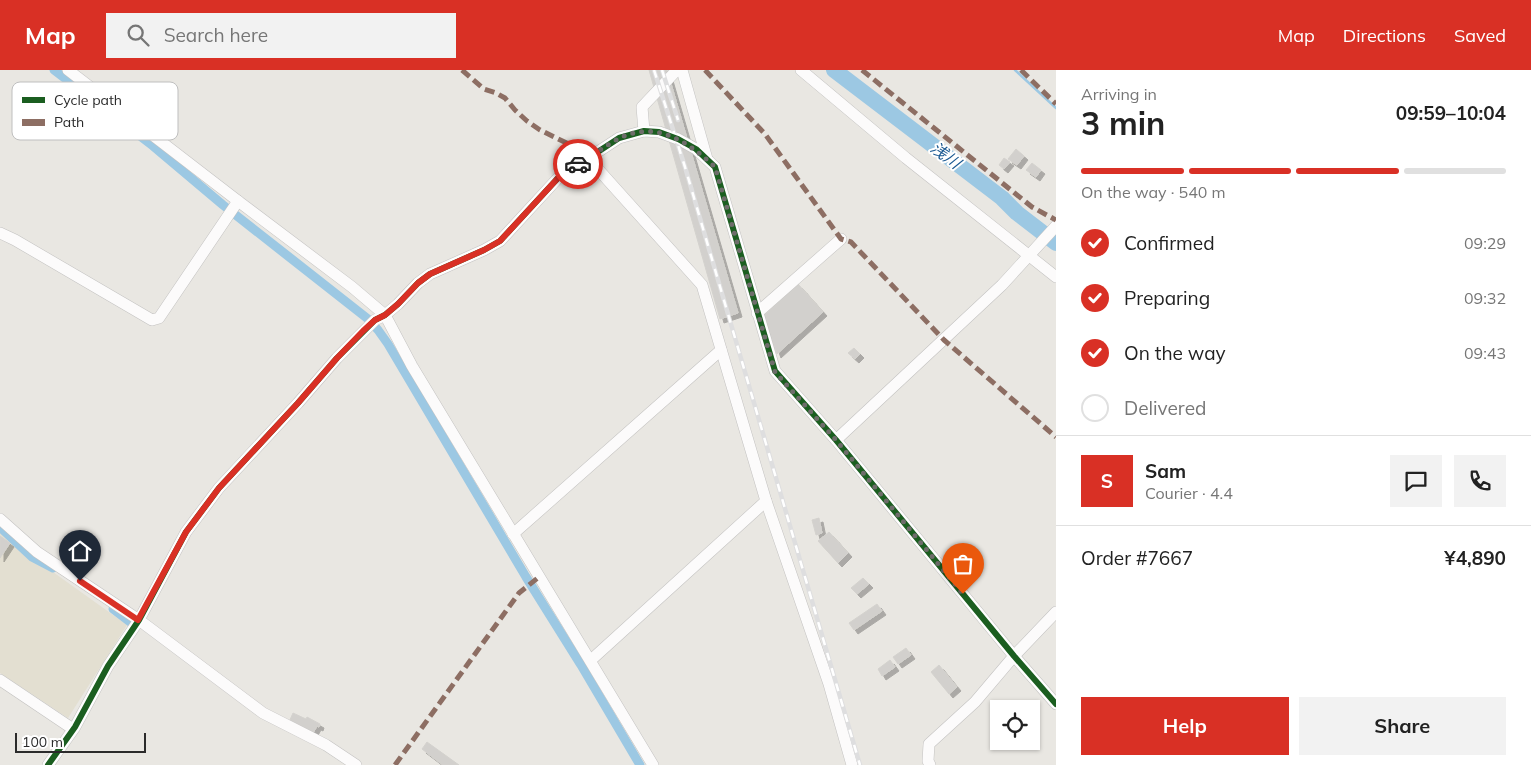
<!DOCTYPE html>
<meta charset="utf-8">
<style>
:root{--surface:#fff;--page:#f2f2f2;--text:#222;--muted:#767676;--line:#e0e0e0;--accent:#d93025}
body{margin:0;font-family:Mulish,"Noto Sans JP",sans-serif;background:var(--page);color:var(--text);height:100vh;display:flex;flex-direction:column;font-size:19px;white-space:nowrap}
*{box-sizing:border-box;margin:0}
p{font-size:16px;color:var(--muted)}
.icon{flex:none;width:28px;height:28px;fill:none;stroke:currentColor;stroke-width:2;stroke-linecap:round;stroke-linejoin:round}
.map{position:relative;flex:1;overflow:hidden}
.side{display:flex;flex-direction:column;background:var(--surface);width:475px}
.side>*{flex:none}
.controls{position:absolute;left:990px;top:630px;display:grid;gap:10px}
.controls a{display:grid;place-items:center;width:50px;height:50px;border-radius:0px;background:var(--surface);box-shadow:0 1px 4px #0004;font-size:25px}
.scale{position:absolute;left:15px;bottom:12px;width:131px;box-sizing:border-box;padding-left:5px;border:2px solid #2b2b2b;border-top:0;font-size:14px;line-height:18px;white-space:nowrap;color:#2b2b2b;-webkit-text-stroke:4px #fff;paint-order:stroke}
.pin{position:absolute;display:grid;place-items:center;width:42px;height:42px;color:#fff;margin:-51px -21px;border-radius:50% 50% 50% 0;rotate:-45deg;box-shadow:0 0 5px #0007}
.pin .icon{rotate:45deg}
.courier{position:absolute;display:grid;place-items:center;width:50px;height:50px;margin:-25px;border:4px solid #d93025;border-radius:50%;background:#fff;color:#222;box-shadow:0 1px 6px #0007}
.head em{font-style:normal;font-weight:700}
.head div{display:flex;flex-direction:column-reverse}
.head{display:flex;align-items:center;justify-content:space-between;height:85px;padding:0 25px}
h1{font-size:32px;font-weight:700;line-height:38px}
.bar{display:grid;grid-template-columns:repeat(4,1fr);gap:8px 5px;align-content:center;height:60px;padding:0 25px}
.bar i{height:6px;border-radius:4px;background:var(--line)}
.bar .selected{background:var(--accent)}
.bar p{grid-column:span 4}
.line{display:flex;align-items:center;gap:12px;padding:0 25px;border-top:1px solid var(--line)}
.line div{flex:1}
.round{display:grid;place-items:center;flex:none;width:52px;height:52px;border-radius:0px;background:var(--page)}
ol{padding:0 25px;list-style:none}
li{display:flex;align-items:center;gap:15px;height:55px}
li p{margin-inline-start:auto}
li .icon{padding:5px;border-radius:50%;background:var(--accent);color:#fff;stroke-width:4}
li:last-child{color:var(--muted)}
li i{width:28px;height:28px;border:2px solid var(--line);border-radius:50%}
.action{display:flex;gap:10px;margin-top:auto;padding:10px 25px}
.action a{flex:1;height:58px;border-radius:0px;background:var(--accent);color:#fff;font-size:20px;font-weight:700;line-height:58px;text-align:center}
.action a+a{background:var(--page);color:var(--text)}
header{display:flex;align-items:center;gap:30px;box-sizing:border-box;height:70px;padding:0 25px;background:var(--accent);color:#fff}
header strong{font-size:24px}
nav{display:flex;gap:28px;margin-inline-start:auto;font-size:18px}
.search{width:350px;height:45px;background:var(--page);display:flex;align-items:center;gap:12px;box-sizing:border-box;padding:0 18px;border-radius:0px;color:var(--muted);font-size:19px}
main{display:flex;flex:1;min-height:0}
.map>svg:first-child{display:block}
.education{fill:#e3dfd1}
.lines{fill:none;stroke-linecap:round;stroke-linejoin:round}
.stream{stroke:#9cc8e3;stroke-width:2.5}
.canal{stroke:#9cc8e3;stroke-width:9}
.river{stroke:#9cc8e3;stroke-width:16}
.building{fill:#d2d0cd;stroke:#d4d2ce;filter:url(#shadow)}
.minor-casing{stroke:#c3c2c1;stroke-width:12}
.minor{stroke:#fcfbfb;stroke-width:11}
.rail-casing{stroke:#dededf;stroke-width:4.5}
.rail{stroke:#fff;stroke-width:2.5;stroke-dasharray:8;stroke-linecap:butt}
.quiet{stroke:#8d6e63;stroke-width:5;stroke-dasharray:10 5;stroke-linecap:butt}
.cycleway-casing{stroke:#fff;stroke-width:9}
.cycleway{stroke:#1b5e20;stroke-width:6}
.done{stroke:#6e6d6b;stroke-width:5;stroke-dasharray:0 9}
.route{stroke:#d93025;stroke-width:6}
.labels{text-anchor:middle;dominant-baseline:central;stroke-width:4;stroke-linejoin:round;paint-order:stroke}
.water-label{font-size:16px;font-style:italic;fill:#195891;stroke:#fff}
.key{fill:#fff;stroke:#bfbfbf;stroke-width:1}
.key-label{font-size:14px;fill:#2b2b2b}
</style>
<header>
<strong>Map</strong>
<div class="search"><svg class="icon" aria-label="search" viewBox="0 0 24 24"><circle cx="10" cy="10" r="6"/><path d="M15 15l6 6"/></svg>Search here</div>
<nav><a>Map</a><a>Directions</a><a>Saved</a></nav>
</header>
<main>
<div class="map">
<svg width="1056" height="695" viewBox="0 0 1056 695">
<defs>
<filter id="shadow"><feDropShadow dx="4" dy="4" stdDeviation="0" flood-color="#0004"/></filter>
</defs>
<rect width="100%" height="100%" fill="#e9e7e2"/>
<path class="education" d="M0,459L32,487L127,555L68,648L0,603Z"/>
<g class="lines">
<path class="stream" d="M1015,0L1056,38"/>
<g class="canal">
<path d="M54,0L153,76L223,135L368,249L378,260L388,274L526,507L581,595L640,695"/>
<path d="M0,457L32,487L53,498"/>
<path d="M113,539L130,552"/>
</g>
<path class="river" d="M834,0L1002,128L1017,143L1056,173"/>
</g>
<g class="building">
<path d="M649,0H667L738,243L720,249Z"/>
<path d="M1016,79L1024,86L1017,95L1008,89Z"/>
<path d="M1004,88L1010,92L1004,99L999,95Z"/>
<path d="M1032,93L1041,100L1036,107L1026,100Z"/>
<path d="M798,214L823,242L777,284L763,246Z"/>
<path d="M854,278L860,284L855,289L848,283Z"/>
<path d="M819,448L822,463L816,465L812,450Z"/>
<path d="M829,462L848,483L838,493L818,471Z"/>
<path d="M0,466L10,473L0,488Z"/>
<path d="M863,508L869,514L857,524L851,518Z"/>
<path d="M877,534L882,541L854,560L849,553Z"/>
<path d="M906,578L911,585L898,594L893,587Z"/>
<path d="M890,590L895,597L882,606L878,599Z"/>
<path d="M939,595L957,617L949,624L931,602Z"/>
<path d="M293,643L306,649L307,647L320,654L319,657L317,656L312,665L289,652Z"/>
<path d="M427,672L459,695H443L422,679Z"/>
</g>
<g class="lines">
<g class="minor-casing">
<g id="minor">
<path d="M68,0L238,131L352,217L385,245L412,296L653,695"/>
<path d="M682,0L707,89"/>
<path d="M801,0L906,88L1056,207"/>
<path d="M644,61L642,37L677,0"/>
<path d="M588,88L702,215L766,431L829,614L852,695"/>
<path d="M0,163L15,170L152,250L159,248L238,131"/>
<path d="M757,243L841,169"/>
<path d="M836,370L1002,215L1056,156"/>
<path d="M0,449L37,482L139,550L263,643L326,675L356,695"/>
<path d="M513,464L721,280"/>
<path d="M591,590L766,431"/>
<path d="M0,610L73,659"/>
<path d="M48,695L75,657L108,596L139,550L186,462L219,418L298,333L337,288L375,250L385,245L398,234L418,213L430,204L484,180L500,171L558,108L619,68L644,61L659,62L678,69L696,79L715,97L775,301L836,370L1014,586L1056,634"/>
<path d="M930,695L928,691L929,674L975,632L1014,586L1056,542"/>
</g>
</g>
<use href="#minor" class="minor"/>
<g class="rail-casing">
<g id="rail">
<path d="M654,0L685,97L860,695"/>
<path d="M662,0L678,50"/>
</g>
</g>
<use href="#rail" class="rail"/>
<g class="quiet">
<path d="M462,0L484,19L496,23L505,28L515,40L527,51L540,60L579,79L588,88"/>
<path d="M705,0L765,64L841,169L851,172L944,270L1056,367"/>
<path d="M862,0L1032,137L1056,150"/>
<path d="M1021,0L1056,34"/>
<path d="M395,695L519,523L539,507"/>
</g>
<g class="cycleway-casing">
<path id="cycleway" d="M48,695L75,657L108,596L139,550L186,462L219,418L298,333L337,288L375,250L385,245L398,234L418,213L430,204L484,180L500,171L558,108L619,68L644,61L659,62L678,69L696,79L715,97L775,301L836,370L1014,586L1056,634"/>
</g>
<use href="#cycleway" class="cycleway"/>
</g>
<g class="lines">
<path class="done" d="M578,94C591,86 604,77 618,69C656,49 688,72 715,97L775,302L836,370L963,524"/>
<path class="route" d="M80,511L138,550L186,462L219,418L298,333L337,288L363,261L375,250L385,245L398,234L418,213L430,204L484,180L500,171L558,108L578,94"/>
</g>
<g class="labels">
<g class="water-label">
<text transform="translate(946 85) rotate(37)">浅川</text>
</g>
</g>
<rect x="12" y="12" width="166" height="58" rx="8" class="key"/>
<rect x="22" y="27" width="23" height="6" fill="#1b5e20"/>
<rect x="22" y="49" width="23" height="7" fill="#8d6e63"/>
<g class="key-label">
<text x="54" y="35">Cycle path</text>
<text x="54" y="57">Path</text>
</g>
</svg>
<div class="controls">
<a><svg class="icon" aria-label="locate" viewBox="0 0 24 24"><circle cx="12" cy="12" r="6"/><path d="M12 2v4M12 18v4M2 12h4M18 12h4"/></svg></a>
</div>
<div class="scale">100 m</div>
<div class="pin" style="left:963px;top:524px;background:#ea580c"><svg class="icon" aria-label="bag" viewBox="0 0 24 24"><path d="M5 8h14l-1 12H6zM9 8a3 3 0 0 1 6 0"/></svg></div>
<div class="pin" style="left:80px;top:511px;background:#1f2937"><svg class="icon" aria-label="home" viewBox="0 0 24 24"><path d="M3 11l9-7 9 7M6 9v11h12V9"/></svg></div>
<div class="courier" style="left:578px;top:94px"><svg class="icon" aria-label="car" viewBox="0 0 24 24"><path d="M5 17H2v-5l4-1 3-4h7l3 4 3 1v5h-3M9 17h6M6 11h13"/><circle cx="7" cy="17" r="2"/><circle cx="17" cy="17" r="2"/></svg></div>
</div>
<section class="side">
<div class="head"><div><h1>3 min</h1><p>Arriving in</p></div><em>09:59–10:04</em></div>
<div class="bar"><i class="selected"></i><i class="selected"></i><i class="selected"></i><i></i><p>On the way · 540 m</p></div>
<ol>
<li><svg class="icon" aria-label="check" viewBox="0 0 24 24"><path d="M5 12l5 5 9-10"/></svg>Confirmed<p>09:29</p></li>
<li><svg class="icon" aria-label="check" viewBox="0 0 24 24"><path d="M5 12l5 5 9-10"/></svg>Preparing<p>09:32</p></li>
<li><svg class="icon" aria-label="check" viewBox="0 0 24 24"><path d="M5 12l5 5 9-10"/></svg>On the way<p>09:43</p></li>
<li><i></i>Delivered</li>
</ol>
<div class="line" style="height:90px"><b class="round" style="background:var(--accent);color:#fff">S</b><div><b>Sam</b><p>Courier · 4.4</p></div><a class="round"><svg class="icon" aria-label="chat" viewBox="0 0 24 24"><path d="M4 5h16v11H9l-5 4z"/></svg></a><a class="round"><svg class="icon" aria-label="phone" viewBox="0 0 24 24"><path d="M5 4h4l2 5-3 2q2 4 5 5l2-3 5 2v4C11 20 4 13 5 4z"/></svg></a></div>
<div class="line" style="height:65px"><div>Order #7667</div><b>¥4,890</b></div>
<div class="action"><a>Help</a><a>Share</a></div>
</section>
</main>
